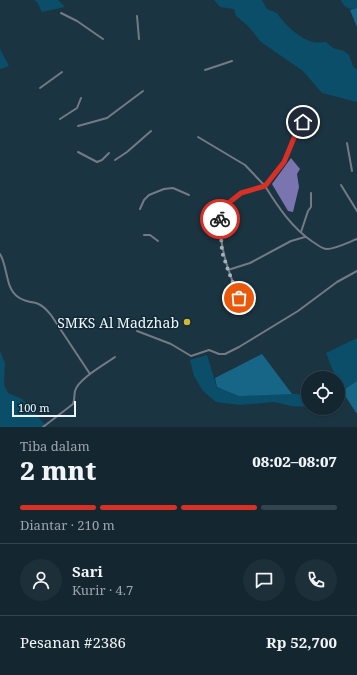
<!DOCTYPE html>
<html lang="id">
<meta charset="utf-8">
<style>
:root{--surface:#142731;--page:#1d2f39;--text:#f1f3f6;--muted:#9da5ab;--line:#33444d;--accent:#d93025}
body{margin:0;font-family:"Noto Serif",serif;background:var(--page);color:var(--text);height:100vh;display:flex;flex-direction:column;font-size:15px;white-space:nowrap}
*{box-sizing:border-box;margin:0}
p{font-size:13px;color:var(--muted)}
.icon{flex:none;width:22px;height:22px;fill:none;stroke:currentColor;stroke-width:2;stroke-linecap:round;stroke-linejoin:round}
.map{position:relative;height:427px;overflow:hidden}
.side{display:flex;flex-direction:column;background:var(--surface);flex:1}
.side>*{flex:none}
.buttons{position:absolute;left:301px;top:371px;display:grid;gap:8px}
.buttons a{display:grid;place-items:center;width:44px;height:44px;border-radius:50%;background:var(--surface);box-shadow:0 1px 3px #0004,0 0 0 1px var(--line);font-size:20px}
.scale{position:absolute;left:12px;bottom:10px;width:64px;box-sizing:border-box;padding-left:4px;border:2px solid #ebf7fd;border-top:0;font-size:11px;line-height:14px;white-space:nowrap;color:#ebf7fd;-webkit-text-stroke:3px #112a36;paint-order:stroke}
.pin{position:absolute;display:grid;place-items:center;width:34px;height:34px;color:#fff;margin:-17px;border:2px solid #fff;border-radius:50%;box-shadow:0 1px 4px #0007}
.courier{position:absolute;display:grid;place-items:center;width:40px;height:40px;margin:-20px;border:3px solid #d93025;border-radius:50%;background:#fff;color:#222;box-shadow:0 1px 5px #0007}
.overview em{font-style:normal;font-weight:800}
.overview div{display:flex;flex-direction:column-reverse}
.overview{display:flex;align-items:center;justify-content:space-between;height:68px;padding:0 20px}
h1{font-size:26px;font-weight:800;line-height:30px}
.bar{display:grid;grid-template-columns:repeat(4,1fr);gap:6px 4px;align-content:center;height:48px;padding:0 20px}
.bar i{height:5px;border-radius:3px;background:var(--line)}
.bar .selected{background:var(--accent)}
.bar p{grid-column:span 4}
.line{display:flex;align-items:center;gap:10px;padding:0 20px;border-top:1px solid var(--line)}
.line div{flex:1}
.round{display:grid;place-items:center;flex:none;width:42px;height:42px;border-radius:21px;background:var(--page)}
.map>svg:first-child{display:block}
.green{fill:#0a4e6a}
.forest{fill:#186687}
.water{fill:#7a75b0}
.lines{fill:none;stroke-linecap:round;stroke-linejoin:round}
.lane{stroke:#747a84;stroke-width:2}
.done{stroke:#a2b3bb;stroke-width:4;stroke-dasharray:0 7.2}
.route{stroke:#d93025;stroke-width:5}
.poi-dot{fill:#d4b635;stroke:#112a36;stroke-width:1.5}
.labels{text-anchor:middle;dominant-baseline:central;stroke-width:3;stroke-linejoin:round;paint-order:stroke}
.poi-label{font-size:14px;fill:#ebf7fd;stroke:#112a36;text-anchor:end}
</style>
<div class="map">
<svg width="357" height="427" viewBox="0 0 357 427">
<rect width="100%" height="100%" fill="#1b3441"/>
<g class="green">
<path d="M34,0H58L65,7L42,12L37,2Z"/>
<path d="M214,0H262L267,9L277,13C284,24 300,39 313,42C317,43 322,42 326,42L333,48L344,51L349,55L353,66L357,70V102L322,93L303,71L261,42L248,26L236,16L234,9L220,7Z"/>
<path d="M341,0H357V8C348,10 345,8 341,0Z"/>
<path d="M0,49L9,66L0,69Z"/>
<path d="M357,338V381L342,391L338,382V378H336L326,353Z"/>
<path d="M0,351L5,363L4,385L8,393L22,399L47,427H0Z"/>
<path d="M207,355L217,388L308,395V407L291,406L274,402L240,405L216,402L203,391L194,376L190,360Z"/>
</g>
<g class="forest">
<path d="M357,8V27L350,10Z"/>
<path d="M262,354L292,394L239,396L217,387L215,378Z"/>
<path d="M357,381V414L342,391Z"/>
</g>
<path class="water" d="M291,158L300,169L297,174L299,187L293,212L288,211L272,184Z"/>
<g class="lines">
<g class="lane">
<path d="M61,13L77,21L103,39"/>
<path d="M137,16L139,39"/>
<path d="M205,70L232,61"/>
<path d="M40,88L62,72"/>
<path d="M60,119L77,108L81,98"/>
<path d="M303,122L294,138L284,162L265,186C278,207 292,228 313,242C318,245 322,249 327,249C335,249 349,242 357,239"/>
<path d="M78,126L107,118L143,91"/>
<path d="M198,137L245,165L265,186L241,193L221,209C217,241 227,268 239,298"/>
<path d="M347,143L352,171"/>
<path d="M78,152L97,162L102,160L109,153"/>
<path d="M115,160L127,152L151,131"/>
<path d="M341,185L357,211"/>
<path d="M140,209L144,200L149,195L164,189L173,188L189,195"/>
<path d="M301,232L308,211L311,207V193"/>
<path d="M144,235H150L158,241"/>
<path d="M0,254C8,267 5,288 18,297C23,301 30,302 36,303C43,305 47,310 51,315L90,374"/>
<path d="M228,270L250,263L291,241L305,237"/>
<path d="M137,331L171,344L191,356L209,350L219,354H225L239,347L298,311L337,282L357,271"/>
<path d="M43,427L73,404C75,399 74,396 75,391C78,379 105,364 115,357"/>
</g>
</g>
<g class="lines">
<path class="done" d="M220,219L222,252L228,270L239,298"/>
<path class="route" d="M220,219L221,209L241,193L265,186L284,162L294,138L303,122"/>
</g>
<circle class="poi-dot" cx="187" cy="322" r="4"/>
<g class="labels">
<g class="poi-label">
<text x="179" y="322">SMKS Al Madzhab</text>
</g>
</g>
</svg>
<div class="buttons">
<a><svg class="icon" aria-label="locate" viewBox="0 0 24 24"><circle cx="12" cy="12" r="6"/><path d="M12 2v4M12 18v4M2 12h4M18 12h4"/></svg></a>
</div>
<div class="scale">100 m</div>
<div class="pin" style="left:239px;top:298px;background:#ea580c"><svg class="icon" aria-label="bag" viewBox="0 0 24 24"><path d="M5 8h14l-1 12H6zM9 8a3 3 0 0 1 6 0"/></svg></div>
<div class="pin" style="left:303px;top:122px;background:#1f2937"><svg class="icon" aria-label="home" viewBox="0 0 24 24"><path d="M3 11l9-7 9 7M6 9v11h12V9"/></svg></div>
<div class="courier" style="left:220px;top:219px"><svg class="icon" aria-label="bike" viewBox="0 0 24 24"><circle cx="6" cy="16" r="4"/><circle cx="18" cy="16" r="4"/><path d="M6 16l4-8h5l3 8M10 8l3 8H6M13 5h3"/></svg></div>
</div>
<section class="side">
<div class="overview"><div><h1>2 mnt</h1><p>Tiba dalam</p></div><em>08:02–08:07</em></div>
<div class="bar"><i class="selected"></i><i class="selected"></i><i class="selected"></i><i></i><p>Diantar · 210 m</p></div>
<div class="line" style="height:72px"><a class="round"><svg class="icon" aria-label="person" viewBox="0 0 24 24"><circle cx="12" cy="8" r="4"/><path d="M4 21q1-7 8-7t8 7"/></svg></a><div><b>Sari</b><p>Kurir · 4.7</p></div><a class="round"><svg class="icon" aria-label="chat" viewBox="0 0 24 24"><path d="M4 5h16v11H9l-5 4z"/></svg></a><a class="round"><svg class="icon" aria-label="phone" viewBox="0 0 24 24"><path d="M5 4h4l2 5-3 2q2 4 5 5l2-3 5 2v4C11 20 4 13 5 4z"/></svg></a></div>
<div class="line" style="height:52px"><div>Pesanan #2386</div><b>Rp 52,700</b></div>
</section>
